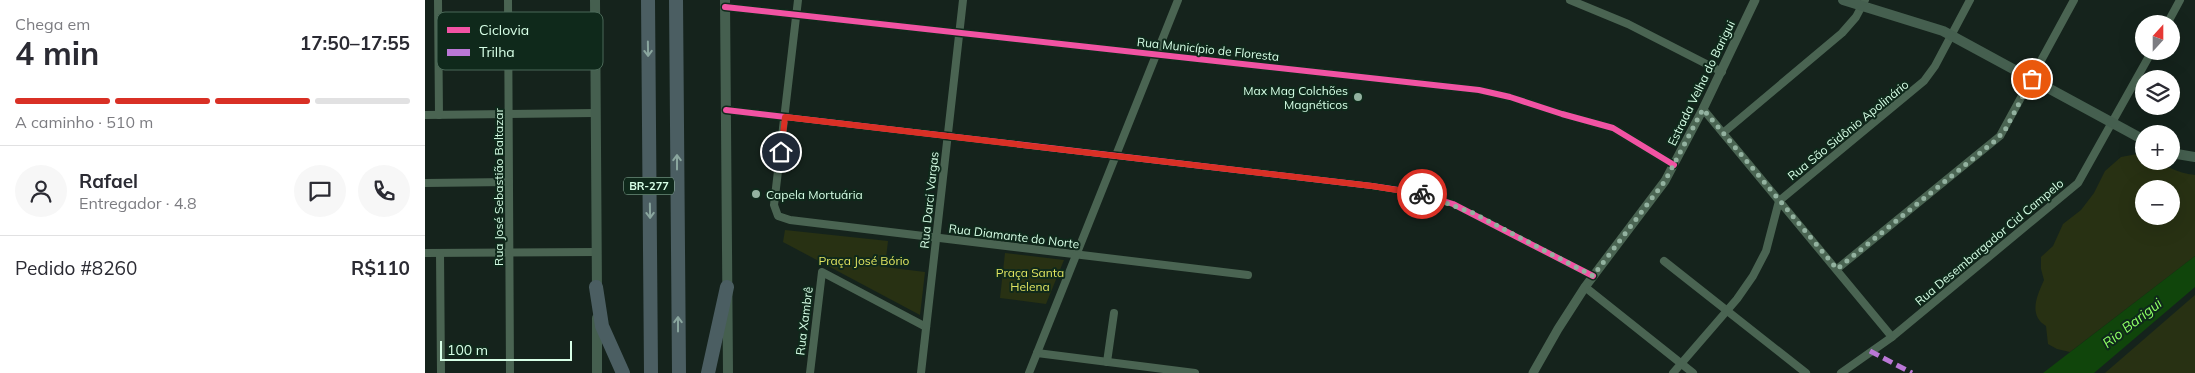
<!DOCTYPE html>
<html lang="pt">
<meta charset="utf-8">
<style>
:root{--surface:#fff;--page:#f7f7f7;--text:#2b2b33;--muted:#7c7c81;--line:#e1e1e2;--accent:#d93025}
body{margin:0;font-family:Mulish,sans-serif;background:var(--page);color:var(--text);height:100vh;display:flex;flex-direction:column;font-size:19px;white-space:nowrap}
*{box-sizing:border-box;margin:0}
p{font-size:16px;color:var(--muted)}
.icon{flex:none;width:28px;height:28px;fill:none;stroke:currentColor;stroke-width:2;stroke-linecap:round;stroke-linejoin:round}
.map{position:relative;flex:1;overflow:hidden}
.side{display:flex;flex-direction:column;background:var(--surface);width:425px}
.side>*{flex:none}
.needle{width:32px;rotate:21deg}
.fabs{position:absolute;left:1710px;top:15px;display:grid;gap:10px}
.fabs a{display:grid;place-items:center;width:45px;height:45px;border-radius:50%;background:var(--surface);box-shadow:0 5px 20px #0002;font-size:25px}
.scale{position:absolute;left:15px;bottom:12px;width:132px;box-sizing:border-box;padding-left:5px;border:2px solid #d7ffe7;border-top:0;font-size:14px;line-height:18px;white-space:nowrap;color:#d7ffe7;-webkit-text-stroke:4px #0f291b;paint-order:stroke}
.pin{position:absolute;display:grid;place-items:center;width:42px;height:42px;color:#fff;margin:-21px;border:2px solid #fff;border-radius:50%;box-shadow:0 1px 5px #0007}
.courier{position:absolute;display:grid;place-items:center;width:50px;height:50px;margin:-25px;border:4px solid #d93025;border-radius:50%;background:#fff;color:#222;box-shadow:0 1px 6px #0007}
.overview em{font-style:normal;font-weight:700}
.overview div{display:flex;flex-direction:column-reverse}
.overview{display:flex;align-items:center;justify-content:space-between;height:85px;padding:0 15px}
h1{font-size:32px;font-weight:700;line-height:38px}
.bar{display:grid;grid-template-columns:repeat(4,1fr);gap:8px 5px;align-content:center;height:60px;padding:0 15px}
.bar i{height:6px;border-radius:4px;background:var(--line)}
.bar .selected{background:var(--accent)}
.bar p{grid-column:span 4}
.line{display:flex;align-items:center;gap:12px;padding:0 15px;border-top:1px solid var(--line)}
.line div{flex:1}
.round{display:grid;place-items:center;flex:none;width:52px;height:52px;border-radius:26px;background:var(--page)}
main{display:flex;flex:1;min-height:0}
.map>svg:first-child{display:block}
.green{fill:#283113;fill-rule:evenodd}
.water{fill:#10450b}
.lines{fill:none;stroke-linecap:round;stroke-linejoin:round}
.minor{stroke:#4a6452;stroke-width:8}
.tertiary{stroke:#4a6452;stroke-width:9}
.secondary{stroke:#455f4f;stroke-width:10}
.motorway{stroke:#4b5e62;stroke-width:14}
.quiet{stroke:#ba77d6;stroke-width:5;stroke-dasharray:10 5;stroke-linecap:butt}
.cycleway-casing{stroke:#0f291b;stroke-width:9}
.cycleway{stroke:#f153a3;stroke-width:6}
.oneway{stroke:#8aa69e}
.done{stroke:#93b2a0;stroke-width:5;stroke-dasharray:0 9}
.route{stroke:#d93025;stroke-width:6}
.poi-dot{fill:#93b2a0;stroke:#0f291b;stroke-width:2}
.labels{text-anchor:middle;dominant-baseline:central;stroke-width:4;stroke-linejoin:round;paint-order:stroke}
.shield{fill:#0f291b;stroke:#9bbfaa;stroke-width:1}
.shield-label{font-size:11px;font-weight:bold;fill:#d7ffe7}
.street-label{font-size:12px;fill:#d7ffe7;stroke:#0f291b}
.poi-label{font-size:12px;fill:#d7ffe7;stroke:#0f291b;text-anchor:end}
.park-label{font-size:12px;fill:#e0e360;stroke:#0f291b}
.water-label{font-size:14px;font-style:italic;fill:#8eff65;stroke:#0f291b}
.key{fill:#0f291b;stroke:#4b6958;stroke-width:1}
.key-label{font-size:14px;fill:#d7ffe7}
</style>
<main>
<section class="side">
<div class="overview"><div><h1>4 min</h1><p>Chega em</p></div><em>17:50–17:55</em></div>
<div class="bar"><i class="selected"></i><i class="selected"></i><i class="selected"></i><i></i><p>A caminho · 510 m</p></div>
<div class="line" style="height:90px"><a class="round"><svg class="icon" aria-label="person" viewBox="0 0 24 24"><circle cx="12" cy="8" r="4"/><path d="M4 21q1-7 8-7t8 7"/></svg></a><div><b>Rafael</b><p>Entregador · 4.8</p></div><a class="round"><svg class="icon" aria-label="chat" viewBox="0 0 24 24"><path d="M4 5h16v11H9l-5 4z"/></svg></a><a class="round"><svg class="icon" aria-label="phone" viewBox="0 0 24 24"><path d="M5 4h4l2 5-3 2q2 4 5 5l2-3 5 2v4C11 20 4 13 5 4z"/></svg></a></div>
<div class="line" style="height:65px"><div>Pedido #8260</div><b>R$110</b></div>
</section>
<div class="map">
<svg width="1770" height="373" viewBox="0 0 1770 373">
<rect width="100%" height="100%" fill="#15231c"/>
<g class="green">
<path d="M1712,154L1719,157V161C1737,161 1752,174 1770,175V256L1645,352L1632,349L1623,344L1621,326C1603,315 1612,296 1619,280L1616,269V257L1628,246L1638,224L1656,210L1669,193L1680,171L1696,157ZM1719,189H1746V216H1719Z"/>
<path d="M360,230L463,241L460,267L500,272L495,315L358,242Z"/>
<path d="M580,253L639,260L621,304L575,298Z"/>
<path d="M1770,295V373H1680Z"/>
</g>
<path class="water" d="M1770,256V287L1669,373H1618Z"/>
<g class="lines">
<g class="minor">
<path d="M13,0L14,115"/>
<path d="M83,0L85,373"/>
<path d="M373,0L349,205L353,216L365,220L823,275"/>
<path d="M1145,0L1203,24L1297,72"/>
<path d="M300,7L1054,90L1085,97L1137,114L1188,128L1249,165"/>
<path d="M1742,24L1755,0"/>
<path d="M1278,109L1467,337"/>
<path d="M301,110L947,186L993,193L1028,204L1168,276"/>
<path d="M0,115L170,113"/>
<path d="M1298,133L1417,33L1431,17L1440,0"/>
<path d="M0,183L84,182"/>
<path d="M0,253L171,252"/>
<path d="M15,253L16,373"/>
<path d="M1239,261L1381,373"/>
<path d="M1412,269L1575,136L1649,0"/>
<path d="M1160,287L1268,373"/>
<path d="M612,353L770,373"/>
<path d="M682,362L689,313"/>
<path d="M385,373L397,272L501,327"/>
<path d="M496,373L538,0"/>
<path d="M604,373L753,0"/>
<path d="M1248,373L1312,299L1328,276L1341,251L1354,201L1499,81L1510,66L1545,0"/>
<path d="M1416,373L1467,337L1653,183L1727,51"/>
</g>
<path class="tertiary" d="M1108,373L1133,329L1160,287L1240,181L1278,109L1330,0"/>
<g class="secondary">
<path d="M170,0L172,294"/>
<path d="M300,0L303,373"/>
<path d="M1418,0L1518,31L1719,140"/>
<path d="M1746,153L1770,157"/>
<path d="M172,318V373"/>
</g>
<g class="motorway">
<path d="M223,0L226,373"/>
<path d="M251,0L254,373"/>
<path d="M171,287L177,326L198,373"/>
<path d="M283,373L302,287"/>
</g>
<path class="quiet" d="M1445,351L1487,373"/>
<g class="cycleway-casing">
<g id="cycleway">
<path d="M300,7L1054,90L1085,97L1137,114L1188,128L1249,165"/>
<path d="M301,110L947,186L993,193L1028,204L1168,276"/>
</g>
</g>
<use href="#cycleway" class="cycleway"/>
</g>
<defs><path id="oneway-shaft" d="M-6 0H5M1.5-3L5.5 0L1.5 3" fill="none" stroke-width="1.6" stroke-linecap="round" stroke-linejoin="round" transform="scale(1.25)"/></defs>
<g class="oneway">
<use href="#oneway-shaft" transform="translate(223 49) rotate(89)"/>
<use href="#oneway-shaft" transform="translate(252 162) rotate(-90)"/>
<use href="#oneway-shaft" transform="translate(225 211) rotate(89)"/>
<use href="#oneway-shaft" transform="translate(253 324) rotate(-90)"/>
</g>
<g class="lines">
<path class="done" d="M997,194L1048,213L1168,276L1240,181L1278,109L1412,269L1571,140L1580,130L1607,79"/>
<path class="route" d="M356,152L360,117L947,186L997,194"/>
</g>
<g class="poi-dot">
<circle cx="933" cy="97" r="5"/>
<circle cx="331" cy="194" r="5"/>
</g>
<g class="labels">
<rect class="shield" x="199" y="177.5" width="50" height="17" rx="4"/>
<g class="shield-label">
<text x="224" y="186">BR-277</text>
</g>
<g class="street-label">
<text transform="translate(783 49) rotate(6)">Rua Município de Floresta</text>
<text transform="translate(1276 83) rotate(-64)">Estrada Velha do Barigui</text>
<text transform="translate(1423 130) rotate(-39)">Rua São Sidônio Apolinário</text>
<text transform="translate(73 187) rotate(-90)">Rua José Sebastião Baltazar</text>
<text transform="translate(504 200) rotate(-84)">Rua Darci Vargas</text>
<text transform="translate(589 236) rotate(7)">Rua Diamante do Norte</text>
<text transform="translate(1564 242) rotate(-40)">Rua Desembargador Cid Campelo</text>
<text transform="translate(379 321) rotate(-83)">Rua Xambrê</text>
</g>
<g class="poi-label">
<text x="923" y="90">Max Mag Colchões<tspan x="923" dy="14">Magnéticos</tspan></text>
<text x="341" y="194" text-anchor="start">Capela Mortuária</text>
</g>
<g class="park-label">
<text x="439" y="260">Praça José Bório</text>
<text x="605" y="272">Praça Santa<tspan x="605" dy="14">Helena</tspan></text>
</g>
<g class="water-label">
<text transform="translate(1707 323) rotate(-38)">Rio Barigui</text>
</g>
</g>
<rect x="12" y="12" width="166" height="58" rx="8" class="key"/>
<rect x="22" y="27" width="23" height="6" fill="#f153a3"/>
<rect x="22" y="49" width="23" height="7" fill="#ba77d6"/>
<g class="key-label">
<text x="54" y="35">Ciclovia</text>
<text x="54" y="57">Trilha</text>
</g>
</svg>
<div class="fabs">
<a><svg class="needle" viewBox="-14 -14 28 28"><path d="M0-13l5 13h-10z" fill="#e53935"/><path d="M0 13l5-13h-10z" fill="#7c7c81"/></svg></a>
<a><svg class="icon" aria-label="layers" viewBox="0 0 24 24"><path d="M12 4l9 5-9 5-9-5zM3 14l9 5 9-5"/></svg></a>
<a>+</a>
<a>−</a>
</div>
<div class="scale">100 m</div>
<div class="pin" style="left:1607px;top:79px;background:#ea580c"><svg class="icon" aria-label="bag" viewBox="0 0 24 24"><path d="M5 8h14l-1 12H6zM9 8a3 3 0 0 1 6 0"/></svg></div>
<div class="pin" style="left:356px;top:152px;background:#1f2937"><svg class="icon" aria-label="home" viewBox="0 0 24 24"><path d="M3 11l9-7 9 7M6 9v11h12V9"/></svg></div>
<div class="courier" style="left:997px;top:194px"><svg class="icon" aria-label="bike" viewBox="0 0 24 24"><circle cx="6" cy="16" r="4"/><circle cx="18" cy="16" r="4"/><path d="M6 16l4-8h5l3 8M10 8l3 8H6M13 5h3"/></svg></div>
</div>
</main>
